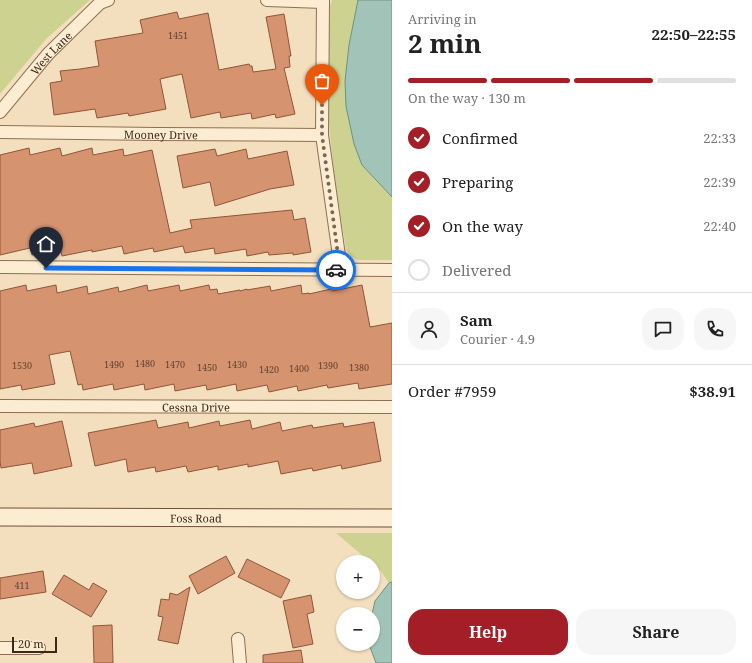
<!DOCTYPE html>
<meta charset="utf-8">
<style>
:root{--surface:#fff;--page:#f6f6f6;--text:#222;--muted:#767676;--line:#e0e0e0;--accent:#a31e27}
body{margin:0;font-family:"Noto Serif",serif;background:var(--page);color:var(--text);height:100vh;display:flex;flex-direction:column;font-size:15px;white-space:nowrap}
*{box-sizing:border-box;margin:0}
p{font-size:13px;color:var(--muted)}
.icon{flex:none;width:22px;height:22px;fill:none;stroke:currentColor;stroke-width:2;stroke-linecap:round;stroke-linejoin:round}
.map{position:relative;flex:1;overflow:hidden}
.side{display:flex;flex-direction:column;background:var(--surface);width:360px}
.side>*{flex:none}
.controls{position:absolute;left:336px;top:555px;display:grid;gap:8px}
.controls a{display:grid;place-items:center;width:44px;height:44px;border-radius:50%;background:var(--surface);box-shadow:0 1px 3px #0004;font-size:20px}
.scale{position:absolute;left:12px;bottom:10px;width:45px;box-sizing:border-box;padding-left:4px;border:2px solid #3b281b;border-top:0;font-size:11px;line-height:14px;white-space:nowrap;color:#3b281b;-webkit-text-stroke:3px #f9eace;paint-order:stroke}
.pin{position:absolute;display:grid;place-items:center;width:34px;height:34px;color:#fff;margin:-41px -17px;border-radius:50% 50% 50% 0;rotate:-45deg;box-shadow:0 0 4px #0007}
.pin .icon{rotate:45deg}
.courier{position:absolute;display:grid;place-items:center;width:40px;height:40px;margin:-20px;border:3px solid #1a73e8;border-radius:50%;background:#fff;color:#222;box-shadow:0 1px 5px #0007}
.head em{font-style:normal;font-weight:700}
.head div{display:flex;flex-direction:column-reverse}
.head{display:flex;align-items:center;justify-content:space-between;height:68px;padding:0 16px}
h1{font-size:26px;font-weight:700;line-height:30px}
.bar{display:grid;grid-template-columns:repeat(4,1fr);gap:6px 4px;align-content:center;height:48px;padding:0 16px}
.bar i{height:5px;border-radius:3px;background:var(--line)}
.bar .selected{background:var(--accent)}
.bar p{grid-column:span 4}
.line{display:flex;align-items:center;gap:10px;padding:0 16px;border-top:1px solid var(--line)}
.line div{flex:1}
.round{display:grid;place-items:center;flex:none;width:42px;height:42px;border-radius:16px;background:var(--page)}
ol{padding:0 16px;list-style:none}
li{display:flex;align-items:center;gap:12px;height:44px}
li p{margin-inline-start:auto}
li .icon{padding:4px;border-radius:50%;background:var(--accent);color:#fff;stroke-width:4}
li:last-child{color:var(--muted)}
li i{width:22px;height:22px;border:2px solid var(--line);border-radius:50%}
.button{display:flex;gap:8px;margin-top:auto;padding:8px 16px}
.button a{flex:1;height:46px;border-radius:16px;background:var(--accent);color:#fff;font-size:16px;font-weight:700;line-height:46px;text-align:center}
.button a+a{background:var(--page);color:var(--text)}
main{display:flex;flex:1;min-height:0}
.map>svg:first-child{display:block}
.green{fill:#ced291}
.water{fill:#a2c4b8;stroke:#689385}
.building{fill:#d59370;stroke:#8f5538}
.lines{fill:none;stroke-linecap:round;stroke-linejoin:round}
.street-casing{stroke:#8d6f55;stroke-width:14}
.secondary-casing{stroke:#6f5038;stroke-width:19}
.street{stroke:#fcedd2;stroke-width:12}
.secondary{stroke:#fcedd2;stroke-width:17}
.done{stroke:#7b6854;stroke-width:4;stroke-dasharray:0 7.2}
.route{stroke:#1a73e8;stroke-width:5}
.labels{text-anchor:middle;dominant-baseline:central;stroke-width:3.5;stroke-linejoin:round;paint-order:stroke}
.number-label{font-size:9px;fill:#624330}
.street-label{font-size:11px;fill:#3b281b;stroke:#f9eace}
</style>
<main>
<div class="map">
<svg width="392" height="663" viewBox="0 0 392 663">
<rect width="100%" height="100%" fill="#f3dfbe"/>
<g class="green">
<path d="M0,0H90L46,39L0,94Z"/>
<path d="M332,0H358L349,45L345,81L362,165L392,197V260H358C352,257 349,255 346,249C339,207 332,164 329,122C326,84 329,44 330,6Z"/>
<path d="M336,533H392V582L389,583L380,570L373,565V562H370Z"/>
</g>
<g class="water">
<path d="M358,0H392V197L362,165L354,144L346,106L345,81L349,45Z"/>
<path d="M392,582V663H376L370,647V644H373V614H372L375,601L389,583Z"/>
</g>
<g class="building">
<path d="M177,12L179,19L208,13L219,70L249,64L250,66H252L253,72L276,69L266,17L284,14L291,56H289L290,67L284,68L295,114L276,118L275,114L252,119L251,113L221,118L220,112L191,118L182,74L160,79L166,109L129,116L128,113L97,118L95,109L54,115L50,83L62,81L60,71L80,69L99,66L95,41L143,33L140,20Z"/>
<path d="M29,148L30,155L60,148L62,156L92,148L93,155L123,149L124,156L152,150L170,233L192,228L190,220L292,210L294,220L305,218L311,252L293,255V253L269,255L268,252L247,256L246,249L215,254L214,248L185,253L183,246L154,252L153,248L124,254L122,246L92,252V250L62,256L60,248L32,255L30,248L0,255V155Z"/>
<path d="M215,149L217,156L246,149L248,159L287,151L294,185L270,189L215,206L210,182L183,188L177,156Z"/>
<path d="M26,285L27,291L56,285L57,293L87,286L88,294L118,287L119,292L147,285L148,291L179,285L180,291L209,285L210,290L217,289L218,294L240,290V291L247,289V290L270,286L271,291L301,285L302,294L309,293V294L331,289L332,291L362,285L370,327L392,323V384L359,389L358,383L328,388L327,385L298,391L297,386L269,392L267,385L237,391L236,384L207,390L206,385L175,391L174,384L145,390L144,384L114,390L113,384L83,390L82,384L78,385L70,351L49,355L55,384L22,390L21,385L0,389V291Z"/>
<path d="M156,420L158,428L188,422L189,428L219,421L220,426L250,420L252,429L280,422L282,431L312,425L313,428L343,423L344,427L374,422L381,461L342,469L341,465L313,471L312,468L281,474L278,461L248,467V464L218,470V466L188,472L186,466L156,472L155,467L128,472L126,459L95,466L88,433Z"/>
<path d="M62,421L72,466L34,474L32,463L1,468L0,461V430L34,423L35,427Z"/>
<path d="M226,556L235,573L198,594L189,576Z"/>
<path d="M247,559L290,580L281,598L238,577Z"/>
<path d="M43,571L46,592L0,599V578Z"/>
<path d="M64,575L89,590L93,583L107,591L91,617L52,594Z"/>
<path d="M190,587L178,644L158,640L163,617L158,616L161,599L169,600L170,593L177,595Z"/>
<path d="M311,595L314,612L307,614L313,644L293,648L283,601Z"/>
<path d="M112,625L113,663H94L93,626Z"/>
<path d="M301,650L303,663H263V655Z"/>
</g>
<g class="lines">
<g class="street-casing">
<g id="street">
<path d="M267,0L323,2"/>
<path d="M323,0L322,135L341,270"/>
<path id="s1" d="M0,112L48,54L100,3L108,0"/>
<path id="s2" d="M0,132L157,134L322,135"/>
<path d="M0,267L392,270"/>
<path id="s3" d="M0,406L392,407"/>
<path d="M238,639L240,663"/>
<path d="M0,648H39"/>
</g>
</g>
<g class="secondary-casing">
<g id="secondary">
<path id="s4" d="M0,517L392,518"/>
</g>
</g>
<use href="#street" class="street"/>
<use href="#secondary" class="secondary"/>
</g>
<g class="lines">
<path class="done" d="M322,105V135L340,270H336"/>
<path class="route" d="M46,268L336,270"/>
</g>
<g class="labels">
<g class="number-label">
<text x="178" y="35">1451</text>
<text x="145" y="363">1480</text>
<text x="114" y="364">1490</text>
<text x="175" y="364">1470</text>
<text x="237" y="364">1430</text>
<text x="22" y="365">1530</text>
<text x="328" y="365">1390</text>
<text x="207" y="367">1450</text>
<text x="359" y="367">1380</text>
<text x="299" y="368">1400</text>
<text x="269" y="369">1420</text>
<text x="22" y="585">411</text>
</g>
<g class="street-label">
<text stroke="none"><textPath href="#s1" startOffset="78">West Lane</textPath></text>
<text stroke="none"><textPath href="#s2" startOffset="161">Mooney Drive</textPath></text>
<text stroke="none"><textPath href="#s3" startOffset="196">Cessna Drive</textPath></text>
<text stroke="none"><textPath href="#s4" startOffset="196">Foss Road</textPath></text>
</g>
</g>
</svg>
<div class="controls">
<a>+</a>
<a>−</a>
</div>
<div class="scale">20 m</div>
<div class="pin" style="left:322px;top:105px;background:#ea580c"><svg class="icon" aria-label="bag" viewBox="0 0 24 24"><path d="M5 8h14l-1 12H6zM9 8a3 3 0 0 1 6 0"/></svg></div>
<div class="pin" style="left:46px;top:268px;background:#1f2937"><svg class="icon" aria-label="home" viewBox="0 0 24 24"><path d="M3 11l9-7 9 7M6 9v11h12V9"/></svg></div>
<div class="courier" style="left:336px;top:270px"><svg class="icon" aria-label="car" viewBox="0 0 24 24"><path d="M5 17H2v-5l4-1 3-4h7l3 4 3 1v5h-3M9 17h6M6 11h13"/><circle cx="7" cy="17" r="2"/><circle cx="17" cy="17" r="2"/></svg></div>
</div>
<section class="side">
<div class="head"><div><h1>2 min</h1><p>Arriving in</p></div><em>22:50–22:55</em></div>
<div class="bar"><i class="selected"></i><i class="selected"></i><i class="selected"></i><i></i><p>On the way · 130 m</p></div>
<ol>
<li><svg class="icon" aria-label="check" viewBox="0 0 24 24"><path d="M5 12l5 5 9-10"/></svg>Confirmed<p>22:33</p></li>
<li><svg class="icon" aria-label="check" viewBox="0 0 24 24"><path d="M5 12l5 5 9-10"/></svg>Preparing<p>22:39</p></li>
<li><svg class="icon" aria-label="check" viewBox="0 0 24 24"><path d="M5 12l5 5 9-10"/></svg>On the way<p>22:40</p></li>
<li><i></i>Delivered</li>
</ol>
<div class="line" style="height:72px"><a class="round"><svg class="icon" aria-label="person" viewBox="0 0 24 24"><circle cx="12" cy="8" r="4"/><path d="M4 21q1-7 8-7t8 7"/></svg></a><div><b>Sam</b><p>Courier · 4.9</p></div><a class="round"><svg class="icon" aria-label="chat" viewBox="0 0 24 24"><path d="M4 5h16v11H9l-5 4z"/></svg></a><a class="round"><svg class="icon" aria-label="phone" viewBox="0 0 24 24"><path d="M5 4h4l2 5-3 2q2 4 5 5l2-3 5 2v4C11 20 4 13 5 4z"/></svg></a></div>
<div class="line" style="height:52px"><div>Order #7959</div><b>$38.91</b></div>
<div class="button"><a>Help</a><a>Share</a></div>
</section>
</main>
